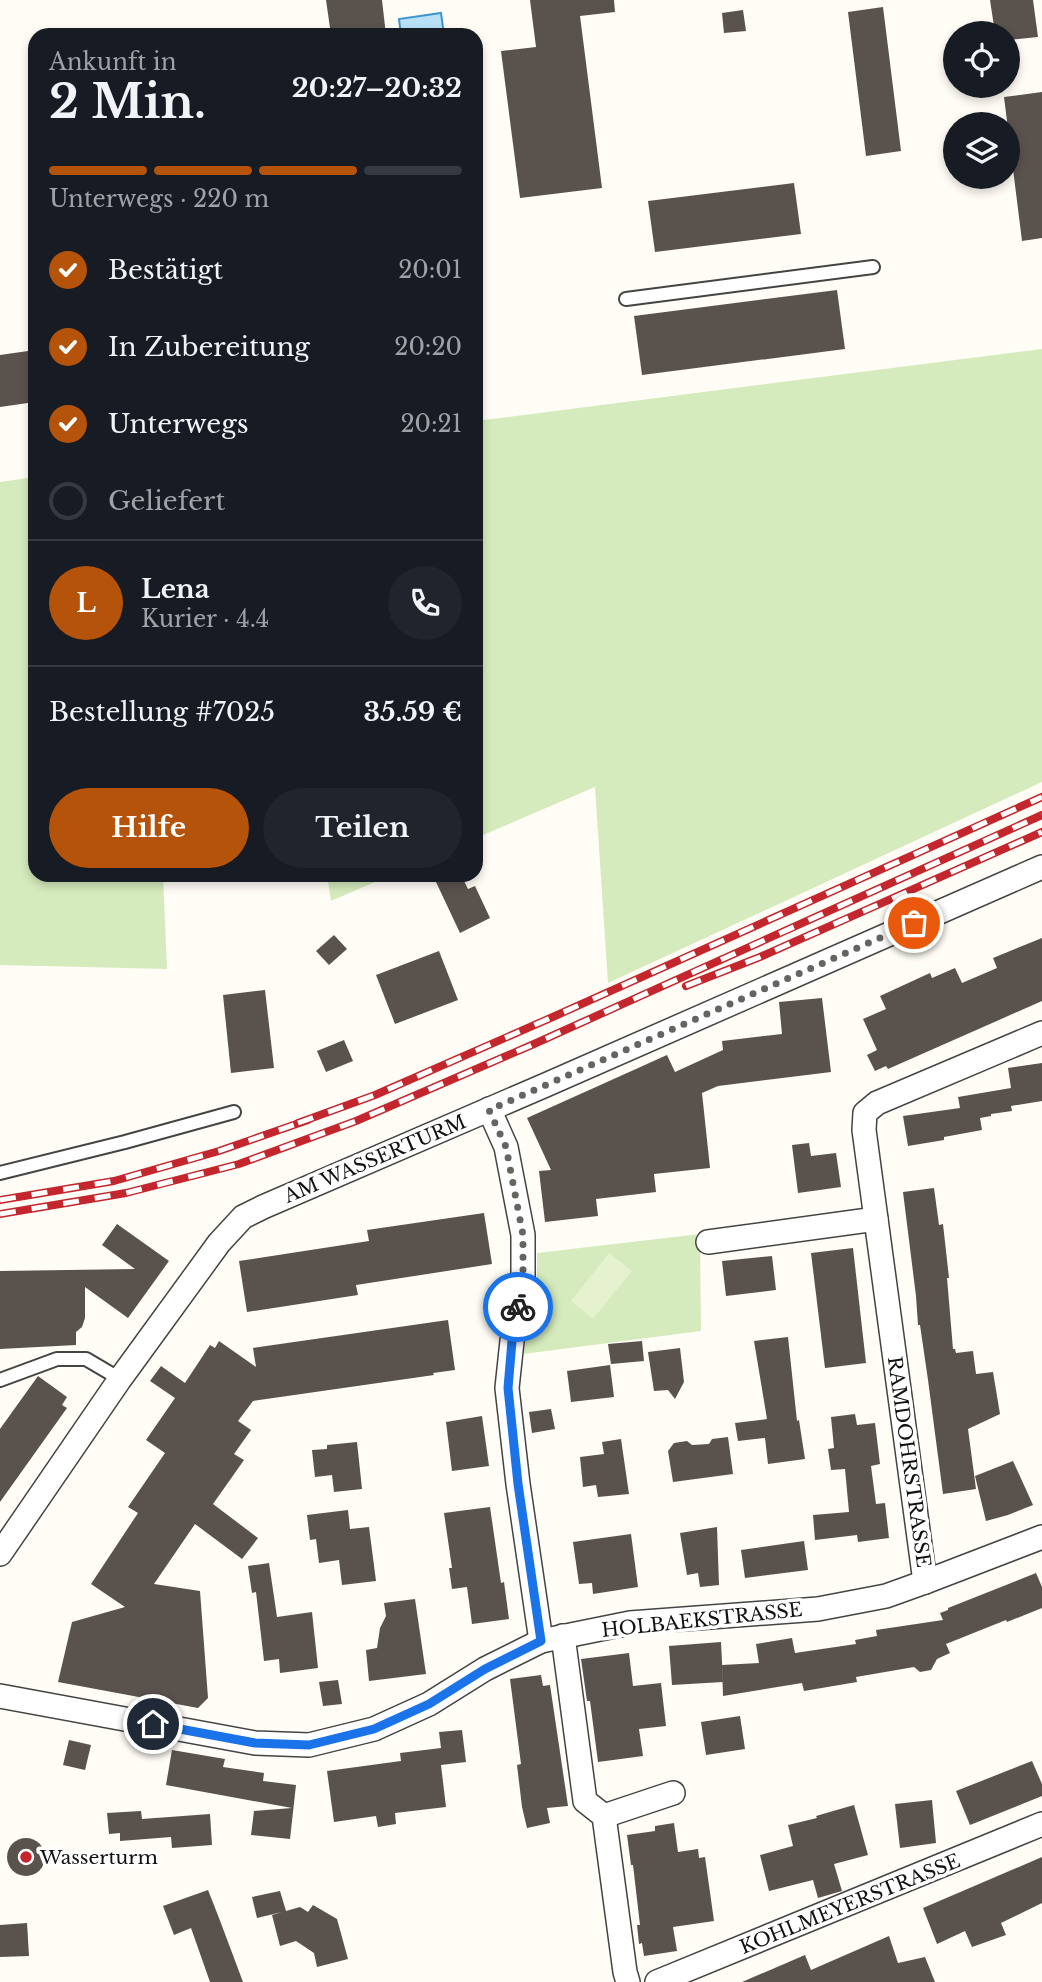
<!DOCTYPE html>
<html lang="de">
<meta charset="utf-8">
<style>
:root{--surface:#171b24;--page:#20242c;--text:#f1f3f6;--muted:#9ea1a6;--line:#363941;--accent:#b45309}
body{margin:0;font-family:"Libre Baskerville",serif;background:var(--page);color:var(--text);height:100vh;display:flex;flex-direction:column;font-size:26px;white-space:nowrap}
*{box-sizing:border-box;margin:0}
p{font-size:23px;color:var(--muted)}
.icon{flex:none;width:38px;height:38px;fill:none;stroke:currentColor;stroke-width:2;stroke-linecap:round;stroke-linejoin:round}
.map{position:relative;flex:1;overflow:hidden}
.panel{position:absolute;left:28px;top:28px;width:455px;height:854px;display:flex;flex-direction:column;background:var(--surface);border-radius:21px;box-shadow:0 4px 10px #0003}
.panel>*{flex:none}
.buttons{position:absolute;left:943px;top:21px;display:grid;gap:14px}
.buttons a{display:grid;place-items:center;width:77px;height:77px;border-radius:50%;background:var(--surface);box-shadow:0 4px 10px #0003;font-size:35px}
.pin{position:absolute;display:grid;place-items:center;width:60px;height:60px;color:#fff;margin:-30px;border:4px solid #fff;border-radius:50%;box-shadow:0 2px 7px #0007}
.courier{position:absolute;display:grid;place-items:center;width:70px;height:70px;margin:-35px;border:5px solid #1a73e8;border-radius:50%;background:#fff;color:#222;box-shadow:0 2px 9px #0007}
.summary em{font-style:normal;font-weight:700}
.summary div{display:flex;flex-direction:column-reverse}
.summary{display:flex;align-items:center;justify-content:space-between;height:119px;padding:0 21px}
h1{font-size:46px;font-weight:700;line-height:52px}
.bar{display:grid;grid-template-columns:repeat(4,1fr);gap:10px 7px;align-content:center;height:84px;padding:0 21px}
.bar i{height:9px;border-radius:5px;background:var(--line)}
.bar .selected{background:var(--accent)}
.bar p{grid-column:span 4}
.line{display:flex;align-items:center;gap:18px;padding:0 21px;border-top:2px solid var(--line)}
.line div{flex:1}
.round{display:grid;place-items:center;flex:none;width:74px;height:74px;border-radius:37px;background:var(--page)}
ol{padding:0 21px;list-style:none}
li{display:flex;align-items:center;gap:21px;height:77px}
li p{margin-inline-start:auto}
li .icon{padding:7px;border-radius:50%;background:var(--accent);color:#fff;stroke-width:4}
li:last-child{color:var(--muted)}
li i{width:38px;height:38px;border:4px solid var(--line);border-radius:50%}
.button{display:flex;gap:14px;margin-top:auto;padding:14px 21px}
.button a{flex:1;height:80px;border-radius:42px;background:var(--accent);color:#fff;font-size:28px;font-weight:700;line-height:80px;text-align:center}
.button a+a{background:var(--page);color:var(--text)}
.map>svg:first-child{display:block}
.green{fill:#d5ebbd}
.pitch{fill:#e6f2cf}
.water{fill:#b9e0f7;stroke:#3f96cf;stroke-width:2}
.building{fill:#5a524d}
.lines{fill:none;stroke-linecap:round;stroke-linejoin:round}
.lane-casing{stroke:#444;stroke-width:16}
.street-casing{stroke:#444;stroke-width:26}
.lane{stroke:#fff;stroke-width:12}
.street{stroke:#fff;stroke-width:23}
.rail-casing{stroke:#c4262e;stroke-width:8}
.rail{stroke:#fff;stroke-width:5;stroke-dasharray:16;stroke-linecap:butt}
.done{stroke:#646461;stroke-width:7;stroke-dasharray:0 12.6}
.route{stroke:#1a73e8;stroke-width:9}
.poi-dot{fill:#c4262e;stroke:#fff;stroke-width:2.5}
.labels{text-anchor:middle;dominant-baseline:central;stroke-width:7;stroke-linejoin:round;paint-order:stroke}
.street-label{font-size:19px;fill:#111;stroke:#fff}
.poi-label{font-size:19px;fill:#111;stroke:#fff;text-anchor:start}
</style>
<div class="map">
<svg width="1042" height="1982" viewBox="0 0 1042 1982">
<rect width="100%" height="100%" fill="#fffdf5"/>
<g class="green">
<path d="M1042,349V782L608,983L595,787L476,838V421Z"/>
<path d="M35,477V875H163L167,969L0,965V482Z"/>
<path d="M327,875H391L331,901Z"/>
<path d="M700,1234L701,1331L523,1354L537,1285V1253Z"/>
</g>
<path class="pitch" d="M609,1253L632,1271L593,1319L571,1301Z"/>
<path class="water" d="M441,13L444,35H401L399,19Z"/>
<g class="building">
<path d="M326,0H382L386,35H331Z"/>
<path d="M530,0H614L615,12L580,16L602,188L520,198L501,51L536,47Z"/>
<path d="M990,0H1033L1038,37L1008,40V33H995Z"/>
<path d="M883,7L901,151L866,156L848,12Z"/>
<path d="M743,10L746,31L724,33L722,13Z"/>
<path d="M1042,92V238L1022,241L1004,97Z"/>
<path d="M794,183L801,234L655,252L648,201Z"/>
<path d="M837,290L845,349L642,375L634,316Z"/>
<path d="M35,350V402L0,407V355Z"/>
<path d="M451,875H461L468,889L475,886L490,918L460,933L436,882Z"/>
<path d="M334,935L347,949L329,965L316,951Z"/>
<path d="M1042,938V1001L888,1069L886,1066L875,1071L867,1055L877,1050L863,1019L886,1009L880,996L930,973L932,978L955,968L962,983L997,968L993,958Z"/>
<path d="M439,951L458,1000L395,1024L376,975Z"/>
<path d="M265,990L274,1068L231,1073L223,995Z"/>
<path d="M822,998L831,1072L718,1086L702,1093L710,1168L654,1174L656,1192L596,1199L598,1216L545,1222L539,1171L551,1170L527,1118L667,1055L675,1072L723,1050L722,1041L782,1034L779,1002Z"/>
<path d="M344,1040L353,1061L326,1072L317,1051Z"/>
<path d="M1042,1063V1101L1011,1106L1012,1111L991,1114V1116L980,1118L982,1130L944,1137V1140L908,1146L903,1116L960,1108L958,1097L1011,1088L1008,1068Z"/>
<path d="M809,1143L811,1156L836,1153L841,1187L798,1193L792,1145Z"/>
<path d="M934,1188L939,1225L943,1224L949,1278H947L953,1349H955L956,1353L973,1351L976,1374L993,1372L1000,1414L968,1429L976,1489L943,1494L928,1380L920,1325H918L916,1296L903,1192Z"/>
<path d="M484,1213L492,1264L356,1285L358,1295L247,1312L239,1261L369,1241L367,1230Z"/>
<path d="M117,1224L169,1261L128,1318L85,1287V1318L82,1327L76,1332V1345L0,1349V1271L135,1269L102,1245Z"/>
<path d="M853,1248L866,1363L825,1368L811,1253Z"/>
<path d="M772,1256L776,1290L726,1296L722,1261Z"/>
<path d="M448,1320L455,1370L433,1373L434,1375L253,1401L238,1421L251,1430L234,1454L244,1460L213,1504L258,1538L242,1559L195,1524L154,1584L200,1591L208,1698L198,1708L58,1682L72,1622L125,1607L91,1584L138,1513L128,1507L165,1453L146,1440L175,1398L150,1381L161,1366L185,1383L210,1345L215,1348L219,1341L256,1367L253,1348Z"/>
<path d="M788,1337L797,1421L799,1420L805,1459L768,1464L765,1438L738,1441L735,1423L767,1419L754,1341Z"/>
<path d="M642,1341L644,1361L611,1364L608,1344Z"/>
<path d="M680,1348L684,1382L675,1399L668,1390L654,1391L648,1352Z"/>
<path d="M610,1365L614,1397L571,1402L567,1371Z"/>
<path d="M38,1376L67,1397L62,1405L67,1408L0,1502V1429Z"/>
<path d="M551,1409L555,1429L532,1433L529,1412Z"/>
<path d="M855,1414L857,1425L875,1423L880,1464L871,1466L876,1504L885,1503L889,1538L858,1542L857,1535L815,1540L813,1515L849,1512L845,1469L831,1470L828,1449L834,1448L831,1417Z"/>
<path d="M482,1416L489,1466L452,1471L446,1422Z"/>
<path d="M728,1437L733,1474L673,1482L668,1451L674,1443L687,1441L692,1445L709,1444L712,1439Z"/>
<path d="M621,1439L629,1494L598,1497L596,1485L583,1487L580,1457L604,1454L602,1442Z"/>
<path d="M357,1442L362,1489L334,1492L332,1475L315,1477L312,1450L327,1449V1445Z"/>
<path d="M1013,1461L1033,1505L1008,1515L986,1521L975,1476Z"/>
<path d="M490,1507L501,1583L504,1582L509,1619L472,1624L467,1587L452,1589L449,1568H452L444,1513Z"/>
<path d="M348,1510L350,1529L369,1527L376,1581L342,1585L339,1560L319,1563L316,1539L310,1540L307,1515Z"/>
<path d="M717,1527L719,1585L700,1587L698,1573L687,1575L680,1533Z"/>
<path d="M631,1534L638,1587L593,1594L592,1583L579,1584L573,1542Z"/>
<path d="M804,1541L808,1570L745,1578L741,1550Z"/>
<path d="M269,1563L277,1617L312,1612L318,1668L280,1673L279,1659L264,1661L256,1592L252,1593L248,1566Z"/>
<path d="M1036,1573L1042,1587V1608L1007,1622L1006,1620L946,1644L950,1653L937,1659L931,1670L920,1672L914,1667L856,1677L857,1682L804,1691L802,1683L723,1696L722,1665L759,1663L756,1644L792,1638L795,1653L856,1644L855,1640L877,1636L876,1630L943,1620L940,1613L948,1610V1608Z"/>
<path d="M415,1599L426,1674L369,1681L366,1650L377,1648L380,1628L386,1616L384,1603Z"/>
<path d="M721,1642L723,1682L672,1685L669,1646Z"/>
<path d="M629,1653L633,1686L661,1683L666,1726L639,1729L643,1756L598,1762L590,1701H587L581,1659Z"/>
<path d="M541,1675L543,1686L550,1685L568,1806L547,1808L550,1823L527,1828L522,1807L517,1765L521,1764L510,1679Z"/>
<path d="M338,1680L342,1704L323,1706L319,1682Z"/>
<path d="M740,1716L745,1749L706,1755L701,1722Z"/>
<path d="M462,1730L466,1762L441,1765L446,1807L395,1813L396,1824L378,1827L376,1816L334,1822L327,1771L401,1761L400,1753L441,1748L439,1732Z"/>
<path d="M69,1740L91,1745L85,1770L63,1765Z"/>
<path d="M172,1750L225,1759L223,1767L264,1773L263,1781L296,1785L290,1839L251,1835L254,1811L292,1808L166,1785Z"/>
<path d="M1032,1761L1042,1784V1796L970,1825L956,1791Z"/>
<path d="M932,1800L936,1843L900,1848L895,1804Z"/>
<path d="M854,1805L868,1855L834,1864L842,1891L818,1898L813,1880L769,1891L760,1855L793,1846L788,1825L817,1818L816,1816Z"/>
<path d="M141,1811L142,1819L210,1814L212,1845L172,1848L171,1837L120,1841V1833L109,1834L107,1813Z"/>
<path d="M674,1823L678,1852L698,1849L699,1858L705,1857L714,1921L673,1927L677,1951L644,1956L642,1943L639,1944L637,1925H640L633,1865H631L627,1835L655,1831V1826Z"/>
<circle cx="26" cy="1857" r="19"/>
<path d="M1042,1857V1903L1001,1923L1006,1935L972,1947L965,1931L937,1944L923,1908Z"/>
<path d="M208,1890L219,1918L243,1982H210L191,1928L174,1935L163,1906Z"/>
<path d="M280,1891L286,1911L300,1907L308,1912L313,1905L337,1919L348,1959L317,1967L314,1953L296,1941L280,1946L272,1915L282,1912L257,1918L252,1897Z"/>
<path d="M27,1923L29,1956L0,1957V1925Z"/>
<path d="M889,1936L898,1963L925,1957L935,1982H742L805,1955L811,1970Z"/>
</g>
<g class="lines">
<g class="lane-casing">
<g id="lane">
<path d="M626,299L873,267"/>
<path d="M0,1173L125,1142L234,1112"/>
<path d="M0,1380L57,1359H86L120,1379"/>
</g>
</g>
<g class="street-casing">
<g id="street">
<path d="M1042,1033L877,1103L865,1113L864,1130L925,1582L1042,1537"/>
<path d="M489,1109L506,1147L523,1235V1285L512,1341L507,1388L518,1484L541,1641"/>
<path d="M708,1242L876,1219"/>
<path d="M0,1554L120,1379L219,1243L243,1217L263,1207L548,1084L1042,867"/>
<path d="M563,1636L585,1801L604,1816L625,1972L628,1982"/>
<path d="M0,1696L255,1743L309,1745L374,1729L429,1704L485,1669L541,1641L630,1623L818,1609L886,1596L925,1582"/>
<path d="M604,1816L673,1793"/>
<path d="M657,1982L1042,1824"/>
</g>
</g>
<use href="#lane" class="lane"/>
<use href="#street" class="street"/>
<g class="rail-casing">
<g id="rail">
<path d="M686,986L760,957L1042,832"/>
<path d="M298,1123L375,1095L555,1016L1042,797"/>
<path d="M0,1200L114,1181L219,1151L308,1120"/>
<path d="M0,1214L126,1193L239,1164L356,1121L534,1044L1042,815"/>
</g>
</g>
<use href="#rail" class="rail"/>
</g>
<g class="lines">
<path class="done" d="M518,1307L523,1286V1235L506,1147L489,1110L914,923"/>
<path class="route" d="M153,1724L255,1743L309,1745L374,1729L429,1704L485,1669L541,1641L518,1484L508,1388L512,1341L518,1307"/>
</g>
<circle class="poi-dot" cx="26" cy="1857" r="7"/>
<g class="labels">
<g class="street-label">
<text transform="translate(375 1159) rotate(-23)">AM WASSERTURM</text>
<text transform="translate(909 1462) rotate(82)">RAMDOHRSTRASSE</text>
<text transform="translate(702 1620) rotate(-6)">HOLBAEKSTRASSE</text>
<text transform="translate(850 1904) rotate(-22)">KOHLMEYERSTRASSE</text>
</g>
<g class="poi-label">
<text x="40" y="1857">Wasserturm</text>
</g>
</g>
</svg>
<div class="buttons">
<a><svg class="icon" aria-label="locate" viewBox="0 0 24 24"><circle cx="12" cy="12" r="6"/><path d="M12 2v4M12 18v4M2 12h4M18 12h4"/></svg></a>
<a><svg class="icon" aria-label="layers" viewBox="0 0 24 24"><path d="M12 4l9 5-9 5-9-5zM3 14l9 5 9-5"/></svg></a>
</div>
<div class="pin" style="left:914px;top:923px;background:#ea580c"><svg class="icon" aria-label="bag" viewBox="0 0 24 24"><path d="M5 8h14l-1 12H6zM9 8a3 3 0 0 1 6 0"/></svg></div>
<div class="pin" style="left:153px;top:1724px;background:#1f2937"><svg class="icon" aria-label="home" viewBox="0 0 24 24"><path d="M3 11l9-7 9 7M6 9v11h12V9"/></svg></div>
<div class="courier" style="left:518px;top:1307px"><svg class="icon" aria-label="bike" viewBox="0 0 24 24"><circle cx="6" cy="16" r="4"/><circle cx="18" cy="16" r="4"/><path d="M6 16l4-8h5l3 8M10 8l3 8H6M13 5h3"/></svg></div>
<section class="panel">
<div class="summary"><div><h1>2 Min.</h1><p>Ankunft in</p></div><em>20:27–20:32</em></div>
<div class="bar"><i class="selected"></i><i class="selected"></i><i class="selected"></i><i></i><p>Unterwegs · 220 m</p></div>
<ol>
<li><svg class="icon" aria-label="check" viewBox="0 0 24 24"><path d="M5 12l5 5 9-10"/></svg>Bestätigt<p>20:01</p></li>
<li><svg class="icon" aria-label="check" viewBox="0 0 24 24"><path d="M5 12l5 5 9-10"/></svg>In Zubereitung<p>20:20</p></li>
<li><svg class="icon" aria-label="check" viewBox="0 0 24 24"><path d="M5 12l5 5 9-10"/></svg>Unterwegs<p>20:21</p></li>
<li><i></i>Geliefert</li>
</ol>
<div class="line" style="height:126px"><b class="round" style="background:var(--accent);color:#fff">L</b><div><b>Lena</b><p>Kurier · 4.4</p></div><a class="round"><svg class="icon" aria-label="phone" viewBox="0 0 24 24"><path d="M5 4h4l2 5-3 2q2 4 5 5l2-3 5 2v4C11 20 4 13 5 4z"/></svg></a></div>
<div class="line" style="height:91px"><div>Bestellung #7025</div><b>35.59 €</b></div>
<div class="button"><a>Hilfe</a><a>Teilen</a></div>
</section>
</div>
